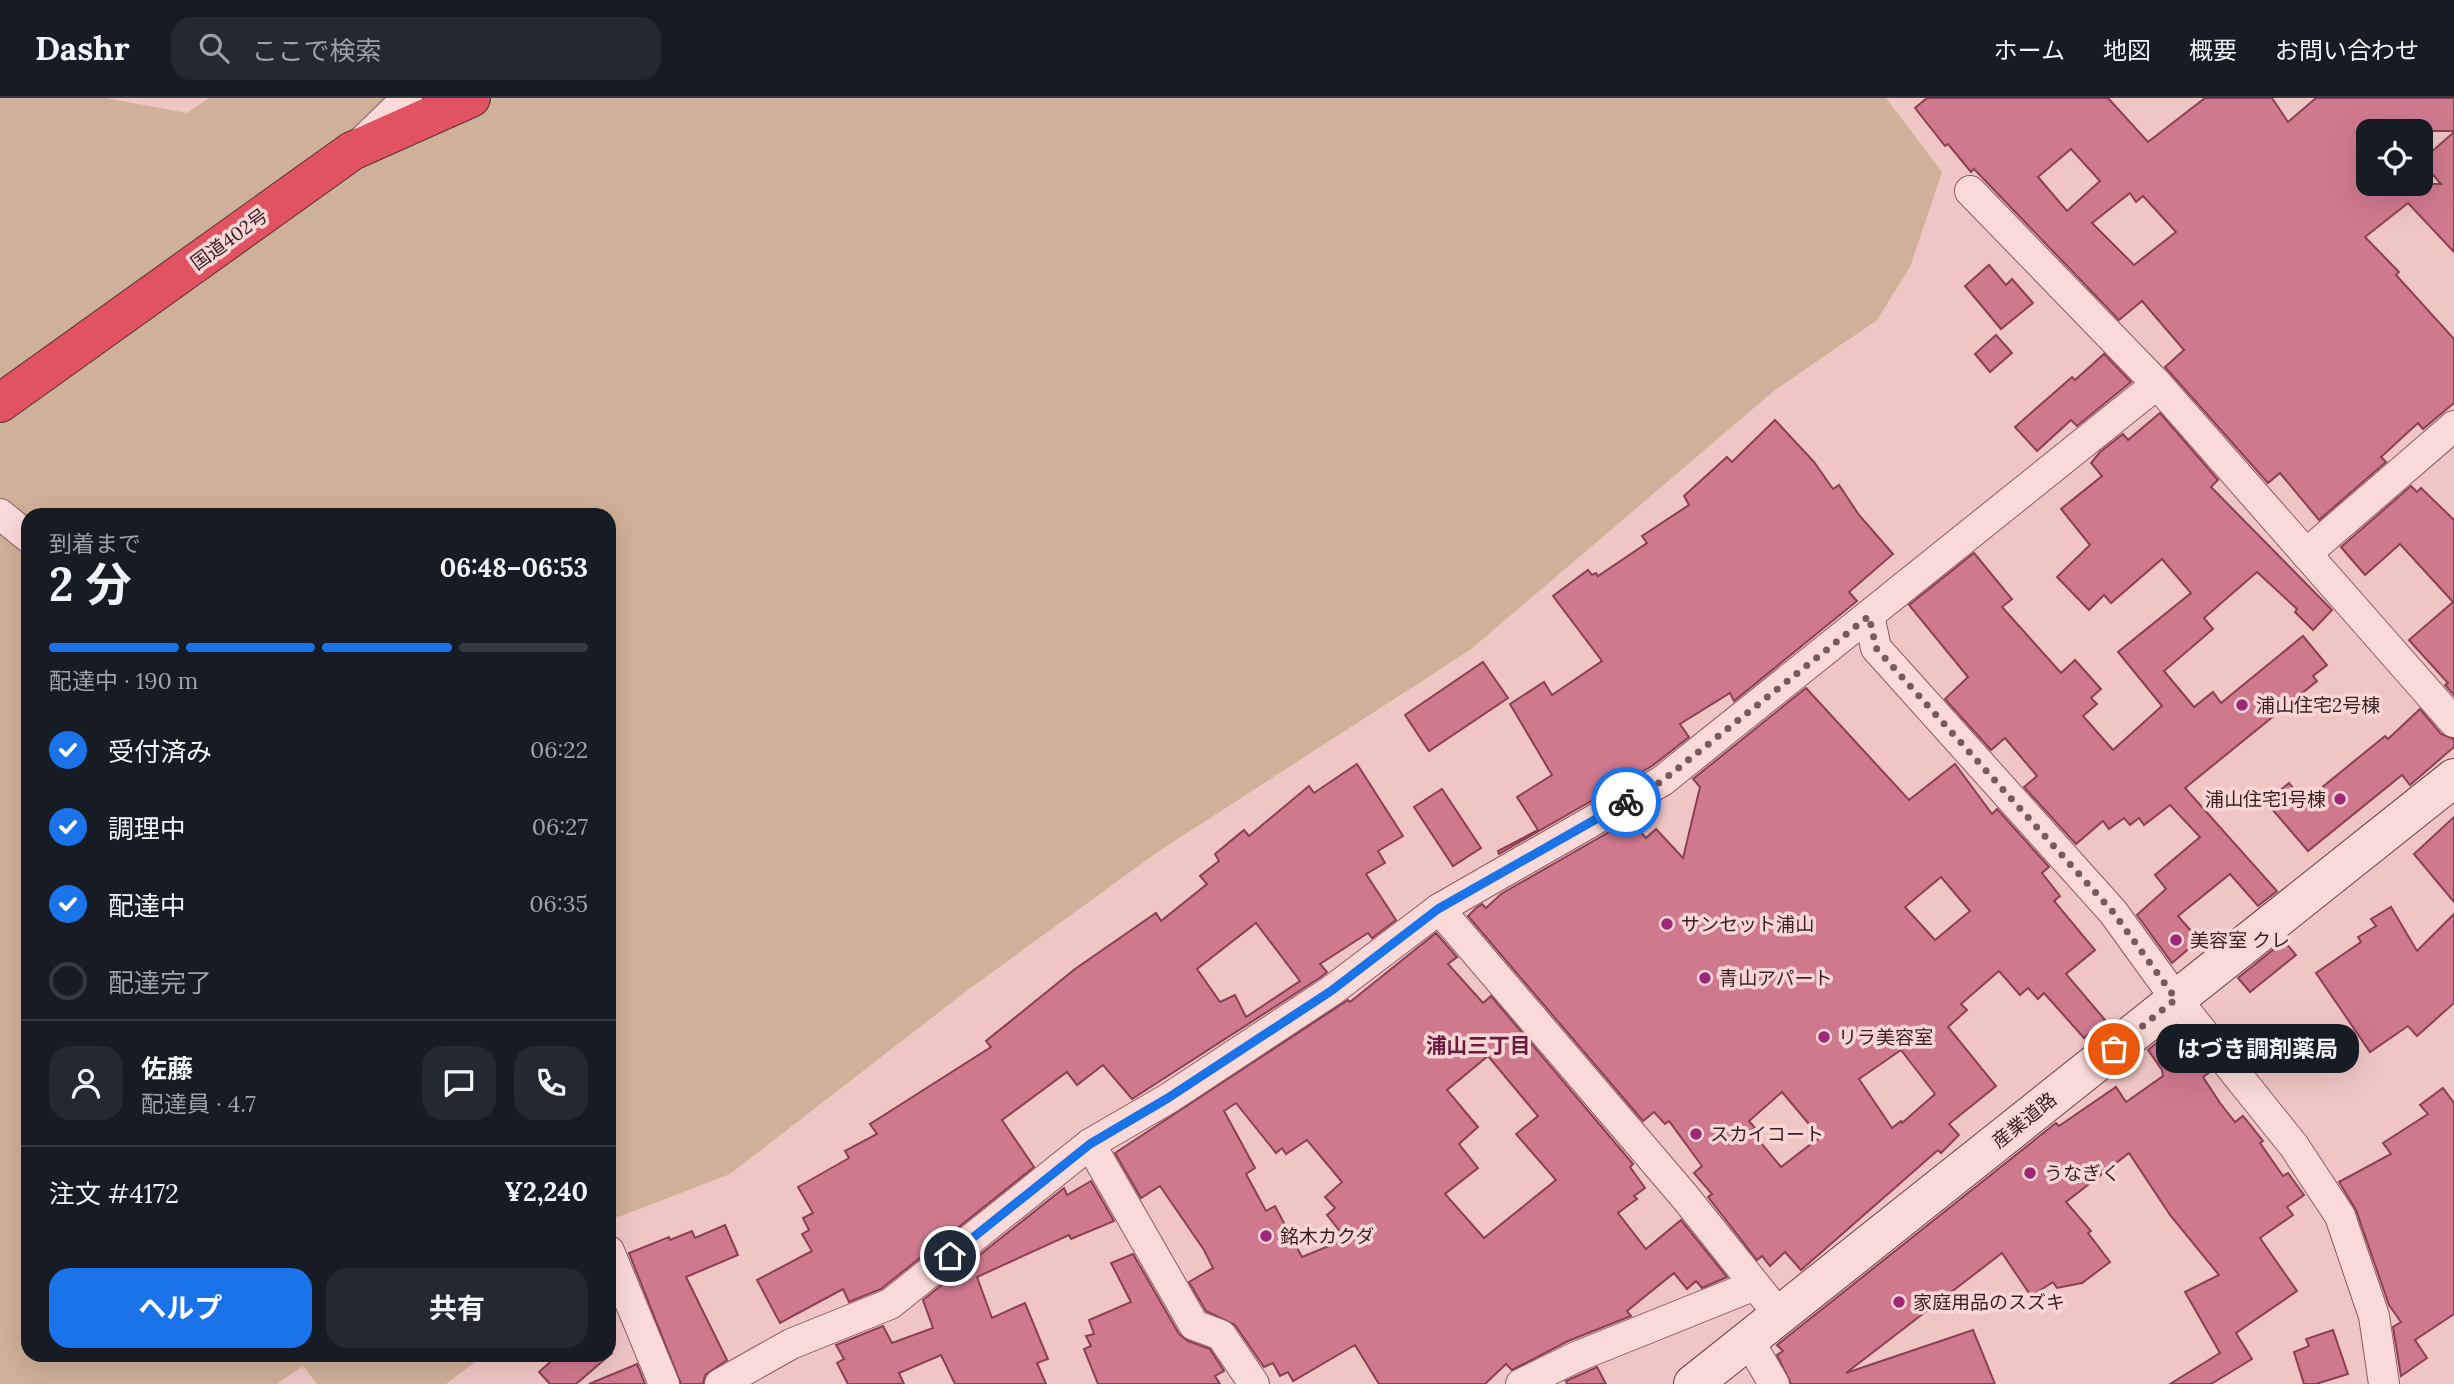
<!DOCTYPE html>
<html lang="ja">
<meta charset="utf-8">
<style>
:root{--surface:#171b24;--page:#242831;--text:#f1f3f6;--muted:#9ea1a6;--line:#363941;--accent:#1a73e8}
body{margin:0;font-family:Lora,"Noto Sans JP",serif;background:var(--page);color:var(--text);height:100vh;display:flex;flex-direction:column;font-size:26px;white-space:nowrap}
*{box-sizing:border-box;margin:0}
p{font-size:23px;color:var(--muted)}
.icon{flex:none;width:38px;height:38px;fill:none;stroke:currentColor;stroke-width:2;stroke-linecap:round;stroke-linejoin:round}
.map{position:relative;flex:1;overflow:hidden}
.sheet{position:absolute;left:21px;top:410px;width:595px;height:854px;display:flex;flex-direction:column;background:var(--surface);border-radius:21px;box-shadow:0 7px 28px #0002}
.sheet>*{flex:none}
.controls{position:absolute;left:2356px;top:21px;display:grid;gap:14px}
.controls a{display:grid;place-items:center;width:77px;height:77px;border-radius:14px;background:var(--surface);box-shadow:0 7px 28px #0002;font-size:35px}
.pin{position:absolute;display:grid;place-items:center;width:60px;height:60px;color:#fff;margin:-30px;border:4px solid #fff;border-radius:50%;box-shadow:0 2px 7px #0007}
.courier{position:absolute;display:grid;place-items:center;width:70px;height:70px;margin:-35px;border:5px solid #1a73e8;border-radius:50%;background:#fff;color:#222;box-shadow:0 2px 9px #0007}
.bubble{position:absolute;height:49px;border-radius:21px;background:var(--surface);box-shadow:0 7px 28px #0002;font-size:23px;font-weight:700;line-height:49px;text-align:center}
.head em{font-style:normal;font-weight:700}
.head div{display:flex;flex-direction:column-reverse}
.head{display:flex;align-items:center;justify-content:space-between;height:119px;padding:0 28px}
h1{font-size:46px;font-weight:700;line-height:52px}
.bar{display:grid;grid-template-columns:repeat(4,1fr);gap:10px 7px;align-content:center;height:84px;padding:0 28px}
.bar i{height:9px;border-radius:5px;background:var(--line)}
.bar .active{background:var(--accent)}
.bar p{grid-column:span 4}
.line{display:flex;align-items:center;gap:18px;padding:0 28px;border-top:2px solid var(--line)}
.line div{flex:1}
.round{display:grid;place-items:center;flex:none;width:74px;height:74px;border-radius:21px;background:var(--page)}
ol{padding:0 28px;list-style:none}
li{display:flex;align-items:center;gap:21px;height:77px}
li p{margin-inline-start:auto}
li .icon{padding:7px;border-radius:50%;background:var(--accent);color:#fff;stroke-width:4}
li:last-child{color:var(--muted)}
li i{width:38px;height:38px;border:4px solid var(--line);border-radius:50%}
.action{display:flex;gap:14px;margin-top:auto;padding:14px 28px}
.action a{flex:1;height:80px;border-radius:21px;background:var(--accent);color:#fff;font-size:28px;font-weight:700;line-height:80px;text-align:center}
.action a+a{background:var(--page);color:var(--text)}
header{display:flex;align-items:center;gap:42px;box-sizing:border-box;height:98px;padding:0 35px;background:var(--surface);border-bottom:2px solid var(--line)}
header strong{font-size:33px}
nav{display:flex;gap:38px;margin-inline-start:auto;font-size:24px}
.search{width:490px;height:63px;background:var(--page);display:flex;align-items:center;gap:18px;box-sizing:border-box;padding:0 24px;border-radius:21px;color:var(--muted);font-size:26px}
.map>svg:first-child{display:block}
.green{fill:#cfb098}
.building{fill:#cf798f;stroke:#8c3f54;stroke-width:2;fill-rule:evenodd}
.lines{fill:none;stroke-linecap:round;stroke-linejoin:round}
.street-casing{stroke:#8c5a61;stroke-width:32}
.secondary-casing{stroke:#6e3d45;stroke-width:40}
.highway-casing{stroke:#592e37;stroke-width:40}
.street{stroke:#fadad8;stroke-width:30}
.secondary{stroke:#fadad8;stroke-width:38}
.highway{stroke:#e25362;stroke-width:38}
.done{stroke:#7a595c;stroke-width:7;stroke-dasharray:0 12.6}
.route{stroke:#1a73e8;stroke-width:9}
.poi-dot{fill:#9d2877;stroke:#f7d6d5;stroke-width:2.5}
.labels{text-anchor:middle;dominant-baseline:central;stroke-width:7;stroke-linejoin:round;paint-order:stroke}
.street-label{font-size:19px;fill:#3b1e24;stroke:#f7d6d5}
.poi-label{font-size:19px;fill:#3b1e24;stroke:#f7d6d5;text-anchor:start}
.neighbourhood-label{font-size:21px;font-weight:bold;fill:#691c40;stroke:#f7d6d5}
</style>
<header>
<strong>Dashr</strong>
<div class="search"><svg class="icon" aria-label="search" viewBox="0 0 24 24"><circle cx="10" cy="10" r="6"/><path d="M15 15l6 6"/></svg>ここで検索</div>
<nav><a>ホーム</a><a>地図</a><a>概要</a><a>お問い合わせ</a></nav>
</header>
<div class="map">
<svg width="2454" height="1286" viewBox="0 0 2454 1286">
<rect width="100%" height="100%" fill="#f0c6c5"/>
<path class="green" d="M0,0H106L187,15L209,0H1886L1942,74L1910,169L1877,222L1775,292L1470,552L1159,753L969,891L730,1076L621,1118L609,1120V416H28V1256L484,1257L446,1286H317L303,1268L277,1286H0Z"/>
<g class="building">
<path d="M1927,0H2108L2148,44L2205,0H2272L2288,24L2316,0H2454V33H2368V86H2441L2421,63L2454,34V154L2408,105L2365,139L2399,174L2396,177L2454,241V305L2423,331L2418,325L2381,359L2386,364L2319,422L2280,375L2268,385L2165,269L2184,252L2142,203L2119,222L1974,71L1971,74L1948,46L1945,48L1915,10ZM2071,51L2100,83L2067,113L2038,79ZM2130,95L2136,104L2143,98L2176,134L2134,167L2092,125Z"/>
<path d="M1989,167L2006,187L2012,181L2033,205L2001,231L1965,188Z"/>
<path d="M1996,237L2012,255L1990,274L1975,256Z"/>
<path d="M2104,256L2131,284L2077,328L2071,322L2037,353L2015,329L2072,279L2075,282Z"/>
<path d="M2160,315L2218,382L2211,389L2332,512L2313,532L2295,514L2297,511L2257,474L2204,520L2213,531L2164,573L2194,609L2213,594L2221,605L2303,538L2327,567L2313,578L2317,583L2185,690L2277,793L2258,808L2230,776L2178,818L2199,842L2172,865L2137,817L2166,791L2155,777L2200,739L2170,707L2144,727L2139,720L2130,727L2124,720L2109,731L2103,723L2076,746L2024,689L2037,678L2005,640L1991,652L1945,601L1968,579L1909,507L1974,455L2012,501L2002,509L2061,575L2075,562L2101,591L2091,600L2097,606L2083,618L2113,652L2162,608L2118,554L2191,495L2162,461L2111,505L2104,497L2089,512L2057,479L2090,447L2061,411L2102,378L2091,365L2100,354L2123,336L2128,342Z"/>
<path d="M1775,322L1814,364L1833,391L1839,387L1859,417L1893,456L1849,494L1857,503L1734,603L1730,595L1680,626L1689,639L1652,668L1499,756L1498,753L1538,732L1517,699L1552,677L1510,606L1544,584L1552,597L1602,563L1553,498L1588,472L1592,477L1596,475L1598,478L1647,445L1642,438L1689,407L1684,398L1727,359L1732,364Z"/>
<path d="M2411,388L2417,394L2421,390L2454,422V597L2445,587L2448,585L2409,542L2453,504L2400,446L2365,477L2341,449Z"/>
<path d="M1483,564L1508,600L1429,653L1405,617Z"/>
<path d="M1806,590L1909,702L1955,666L1992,716L1997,711L2049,769L2042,775L2060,798L2054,803L2095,852L2066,876L2105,922L2084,940L2044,895L2038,901L2028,890L2020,897L1999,873L1961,906L1967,912L1948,929L1996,988L1949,1026L1959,1037L1941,1055L1938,1052L1801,1172L1785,1154L1770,1168L1762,1158L1757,1162L1708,1099L1712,1096L1694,1075L1702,1068L1669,1023L1665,1026L1654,1014L1643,1023L1468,818L1476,810L1482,806L1486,810L1501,796L1630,722L1646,740L1656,731L1683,760L1700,689L1693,681ZM1941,779L1970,813L1935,842L1905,809ZM1901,952L1935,996L1902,1025L1901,1023L1892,1030L1859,981ZM1782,994L1820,1039L1781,1069L1751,1033L1755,1030L1749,1023Z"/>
<path d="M2420,611L2441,636L2454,641V649L2410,687L2402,677L2308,753L2266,704L2289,685L2304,704L2385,638L2388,641Z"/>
<path d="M1357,666L1403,738L1378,753L1385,765L1366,776L1396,822L1372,840L1368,835L1320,866L1327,874L1321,879L1132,1001L1103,967L1077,987L1067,974L1002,1022L1034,1069L881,1191L849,1204L843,1191L780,1225L757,1182L812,1153L802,1136L809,1132L803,1120L813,1115L798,1089L849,1060L845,1053L877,1036L870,1026L991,949L986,943L1075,871L1156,815L1161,823L1207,786L1200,778L1219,763L1215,756L1244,732L1249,738L1309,688L1314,695ZM1256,825L1300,883L1246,919L1235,897L1220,904L1197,871Z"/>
<path d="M1442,691L1481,750L1453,768L1414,709Z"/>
<path d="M2454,719V804L2414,756Z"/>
<path d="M2391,809L2417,853L2454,816V905L2417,938L2408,928L2370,954L2316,875L2361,844L2358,839L2376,828L2371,821Z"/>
<path d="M1436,835L1457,859L1448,866L1483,905L1491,898L1633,1066L1630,1069L1645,1090L1634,1098L1637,1101L1618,1115L1646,1151L1681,1122L1727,1179L1702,1190L1696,1183L1687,1191L1674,1175L1627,1213L1631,1218L1568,1243L1512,1272L1506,1266L1485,1286H1379L1355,1247L1293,1283L1288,1274L1280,1278L1273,1265L1264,1269L1235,1227L1206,1213L1189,1184L1213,1170L1204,1152L1160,1088L1141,1100L1115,1055L1348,902L1350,904ZM1488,958L1538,1018L1516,1036L1556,1082L1484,1140L1445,1096L1478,1070L1459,1046L1478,1029L1447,992ZM1236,1005L1276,1055L1282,1050L1286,1056L1307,1042L1342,1084L1325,1099L1335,1110L1327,1117L1346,1141L1302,1159L1275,1108L1266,1113L1246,1076L1255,1070L1224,1013Z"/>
<path d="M2284,843L2296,857L2250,894L2238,880Z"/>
<path d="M2175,930L2210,974L2203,979L2220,1005L2235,1024L2243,1018L2263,1043L2260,1045L2283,1078L2288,1075L2304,1097L2287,1109L2293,1117L2260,1140L2297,1193L2236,1235L2252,1261L2211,1286H2170L2220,1255L2185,1194L2219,1177L2170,1117L2129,1055L2066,1104L2091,1133L2088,1135L2110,1164L2082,1185L2057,1190L2053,1184L2031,1198L2002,1155L1846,1275L1973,1232L1995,1286H1791L1777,1257L1783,1253L1777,1247L2056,1025L2059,1028L2116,989L2126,1004L2163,978L2162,972L2148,952Z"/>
<path d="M2443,990L2454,1005V1216L2415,1242L2427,1260L2401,1278L2393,1229L2401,1224L2389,1207L2356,1112L2339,1084L2391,1056L2383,1045L2428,1016L2420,1007Z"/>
<path d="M1091,1083L1114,1123L1071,1141L1069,1137L977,1179L992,1220L1025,1205L1048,1261L1037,1265L1046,1286H955L941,1257L899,1275L904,1286H848L837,1265L844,1261L836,1247L883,1228L892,1245L933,1230L923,1202L1064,1090L1067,1097Z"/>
<path d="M725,1127L738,1157L686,1179L727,1262L705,1277L703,1286H681L629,1155L669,1139L670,1142L692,1133L695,1140Z"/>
<path d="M1133,1156L1179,1236L1188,1243L1210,1251L1224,1273L1215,1278L1220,1286H1098L1084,1251L1091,1248L1086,1238L1094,1236L1089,1222L1131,1204L1111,1165Z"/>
<path d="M2333,1232L2348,1276L2316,1286H2304L2294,1254L2309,1248L2306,1241Z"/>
<path d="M559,1256H611L576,1286H550L539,1274Z"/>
<path d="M637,1266L645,1286H589Z"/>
<path d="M1597,1269L1606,1286H1567L1566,1283Z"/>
</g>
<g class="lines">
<g class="street-casing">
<g id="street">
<path d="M365,41L407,0"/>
<path d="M1970,93L2157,286L2454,624"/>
<path d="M0,416L28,439"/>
<path d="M2306,456L2454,328"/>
<path d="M1869,518L1876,550L2113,814L2176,901L2294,1048L2340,1118L2374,1218L2384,1286"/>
<path d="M1439,811L1685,1099L1780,1218"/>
<path d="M1090,1046L1194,1227L1221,1237L1254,1286"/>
<path d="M609,1153L664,1286"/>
<path d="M1749,1243L1774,1286"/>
<path d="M720,1286L791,1246L890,1206L1090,1046L1169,1000L1331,893L1439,811L1662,683L2157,286"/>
<path d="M1521,1286L1576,1259L1755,1187"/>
</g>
</g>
<g class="secondary-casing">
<path id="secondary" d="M1693,1286L2454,680"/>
</g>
<g class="highway-casing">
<path id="highway" d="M0,305L352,53L471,0"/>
</g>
<use href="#street" class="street"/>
<use href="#secondary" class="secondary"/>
<use href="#highway" class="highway"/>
</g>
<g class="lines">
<path class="done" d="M1626,704L1662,683L1869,518L1876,550L2113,814L2176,901L2114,951"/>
<path class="route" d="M950,1158L1090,1046L1168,1000L1331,893L1438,811L1626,704"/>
</g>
<g class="poi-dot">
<circle cx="2242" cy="607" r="7"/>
<circle cx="2340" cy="701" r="7"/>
<circle cx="1667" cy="826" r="7"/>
<circle cx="2176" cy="842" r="7"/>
<circle cx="1705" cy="880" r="7"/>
<circle cx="1824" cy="939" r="7"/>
<circle cx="1696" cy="1036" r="7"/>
<circle cx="2030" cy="1075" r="7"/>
<circle cx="1266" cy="1138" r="7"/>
<circle cx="1899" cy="1204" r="7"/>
</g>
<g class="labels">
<g class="street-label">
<text transform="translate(229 141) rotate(-36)">国道402号</text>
<text transform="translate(2024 1022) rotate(-39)">産業道路</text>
</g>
<g class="poi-label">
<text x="2256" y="607">浦山住宅2号棟</text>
<text x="2326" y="701" text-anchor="end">浦山住宅1号棟</text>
<text x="1681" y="826">サンセット浦山</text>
<text x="2190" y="842">美容室 クレ</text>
<text x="1719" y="880">青山アパート</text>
<text x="1838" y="939">リラ美容室</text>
<text x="1710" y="1036">スカイコート</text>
<text x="2044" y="1075">うなぎく</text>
<text x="1280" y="1138">銘木カクダ</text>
<text x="1913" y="1204">家庭用品のスズキ</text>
</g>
<g class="neighbourhood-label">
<text x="1478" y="947">浦山三丁目</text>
</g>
</g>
</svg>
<div class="controls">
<a><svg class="icon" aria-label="locate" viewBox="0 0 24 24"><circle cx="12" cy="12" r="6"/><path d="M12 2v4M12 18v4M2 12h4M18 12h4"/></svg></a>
</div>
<div class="pin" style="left:2114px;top:951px;background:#ea580c"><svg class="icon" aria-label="bag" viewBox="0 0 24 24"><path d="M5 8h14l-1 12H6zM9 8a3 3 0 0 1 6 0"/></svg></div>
<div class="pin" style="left:950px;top:1158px;background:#1f2937"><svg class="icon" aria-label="home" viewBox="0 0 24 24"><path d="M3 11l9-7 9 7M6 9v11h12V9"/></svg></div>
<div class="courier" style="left:1626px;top:704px"><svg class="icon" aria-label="bike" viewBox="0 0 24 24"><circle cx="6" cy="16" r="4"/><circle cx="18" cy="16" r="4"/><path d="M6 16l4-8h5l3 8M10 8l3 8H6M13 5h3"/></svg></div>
<div class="bubble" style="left:2156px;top:926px;width:203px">はづき調剤薬局</div>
<section class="sheet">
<div class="head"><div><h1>2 分</h1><p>到着まで</p></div><em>06:48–06:53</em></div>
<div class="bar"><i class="active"></i><i class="active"></i><i class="active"></i><i></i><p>配達中 · 190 m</p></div>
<ol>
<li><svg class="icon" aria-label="check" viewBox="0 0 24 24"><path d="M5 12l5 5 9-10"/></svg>受付済み<p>06:22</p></li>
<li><svg class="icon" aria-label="check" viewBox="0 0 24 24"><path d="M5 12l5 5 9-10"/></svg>調理中<p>06:27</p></li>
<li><svg class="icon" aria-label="check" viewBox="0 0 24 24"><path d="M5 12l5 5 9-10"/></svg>配達中<p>06:35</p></li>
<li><i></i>配達完了</li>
</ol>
<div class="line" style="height:126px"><a class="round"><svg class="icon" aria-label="person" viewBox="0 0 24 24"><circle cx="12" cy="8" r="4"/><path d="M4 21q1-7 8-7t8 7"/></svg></a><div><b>佐藤</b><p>配達員 · 4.7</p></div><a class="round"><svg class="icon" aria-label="chat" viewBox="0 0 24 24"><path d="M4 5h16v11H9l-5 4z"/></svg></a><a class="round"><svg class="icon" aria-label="phone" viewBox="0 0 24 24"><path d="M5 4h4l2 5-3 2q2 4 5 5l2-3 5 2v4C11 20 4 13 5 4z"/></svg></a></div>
<div class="line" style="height:91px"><div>注文 #4172</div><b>¥2,240</b></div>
<div class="action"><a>ヘルプ</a><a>共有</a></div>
</section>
</div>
